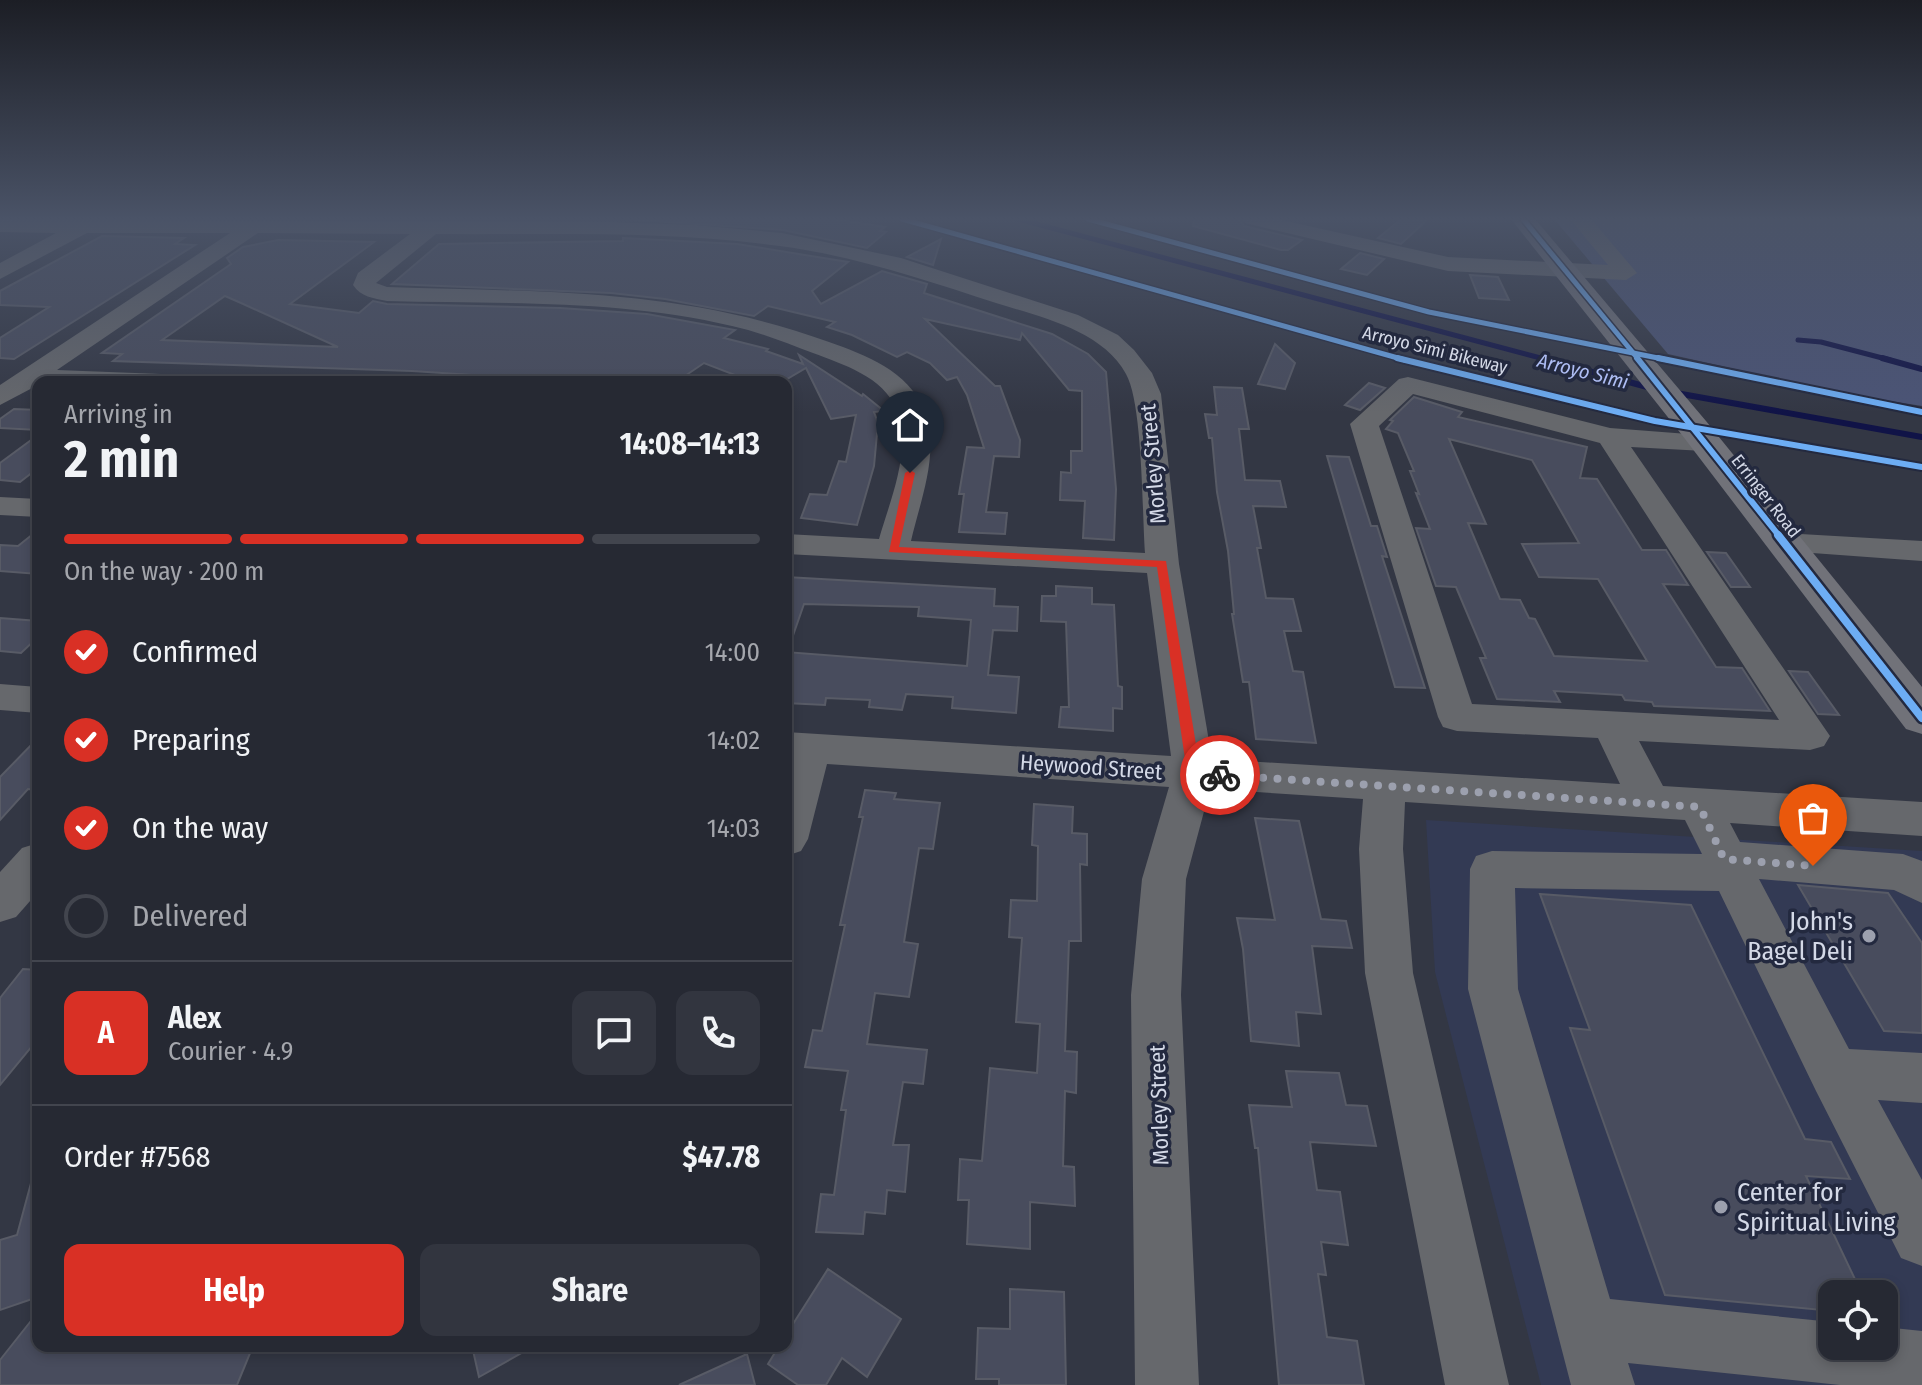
<!DOCTYPE html>
<meta charset="utf-8">
<style>
:root{--surface:#262933;--page:#32353f;--text:#f1f3f6;--muted:#a4a6ac;--line:#42454e;--accent:#d93025}
body{margin:0;font-family:"Fira Sans Condensed",sans-serif;background:var(--page);color:var(--text);height:100vh;display:flex;flex-direction:column;font-size:30px;white-space:nowrap}
*{box-sizing:border-box;margin:0}
p{font-size:26px;color:var(--muted)}
.icon{flex:none;width:44px;height:44px;fill:none;stroke:currentColor;stroke-width:2;stroke-linecap:round;stroke-linejoin:round}
.map{position:relative;flex:1;overflow:hidden}
.drawer{position:absolute;left:32px;top:376px;width:760px;height:976px;display:flex;flex-direction:column;background:var(--surface);border-radius:16px;box-shadow:0 4px 12px #0003,0 0 0 2px var(--line)}
.drawer>*{flex:none}
.tools{position:absolute;left:1818px;top:1280px;display:grid;gap:16px}
.tools a{display:grid;place-items:center;width:80px;height:80px;border-radius:16px;background:var(--surface);box-shadow:0 4px 12px #0003,0 0 0 2px var(--line);font-size:40px}
.pin{position:absolute;display:grid;place-items:center;width:68px;height:68px;color:#fff;margin:-82px -34px;border-radius:50% 50% 50% 0;rotate:-45deg;box-shadow:0 0 8px #0007}
.pin .icon{rotate:45deg}
.courier{position:absolute;display:grid;place-items:center;width:80px;height:80px;margin:-40px;border:6px solid #d93025;border-radius:50%;background:#fff;color:#222;box-shadow:0 2px 10px #0007}
.headline em{font-style:normal;font-weight:700}
.headline div{display:flex;flex-direction:column-reverse}
.headline{display:flex;align-items:center;justify-content:space-between;height:136px;padding:0 32px}
h1{font-size:52px;font-weight:700;line-height:60px}
.bar{display:grid;grid-template-columns:repeat(4,1fr);gap:12px 8px;align-content:center;height:96px;padding:0 32px}
.bar i{height:10px;border-radius:6px;background:var(--line)}
.bar .selected{background:var(--accent)}
.bar p{grid-column:span 4}
.line{display:flex;align-items:center;gap:20px;padding:0 32px;border-top:2px solid var(--line)}
.line div{flex:1}
.round{display:grid;place-items:center;flex:none;width:84px;height:84px;border-radius:16px;background:var(--page)}
ol{padding:0 32px;list-style:none}
li{display:flex;align-items:center;gap:24px;height:88px}
li p{margin-inline-start:auto}
li .icon{padding:8px;border-radius:50%;background:var(--accent);color:#fff;stroke-width:4}
li:last-child{color:var(--muted)}
li i{width:44px;height:44px;border:4px solid var(--line);border-radius:50%}
.primary-button{display:flex;gap:16px;margin-top:auto;padding:16px 32px}
.primary-button a{flex:1;height:92px;border-radius:16px;background:var(--accent);color:#fff;font-size:32px;font-weight:700;line-height:92px;text-align:center}
.primary-button a+a{background:var(--page);color:var(--text)}
.map>svg:first-child{display:block}
.built{fill:#333a54;fill-rule:evenodd}
.green{fill:#4b5476}
.lines{fill:none;stroke-linecap:round;stroke-linejoin:round}
.stream-far1{stroke:#101347;stroke-width:5}
.stream{stroke:#101347;stroke-width:6}
.building{fill:#484c5d;stroke:#585b66;stroke-width:2;fill-rule:evenodd}
.minor{fill:#66686c;fill-rule:evenodd}
.major{fill:#717279;fill-rule:evenodd}
.cycleway-far2-casing{stroke:#23293f;stroke-width:8}
.cycleway-far1-casing{stroke:#23293f;stroke-width:10}
.cycleway-casing{stroke:#23293f;stroke-width:13}
.cycleway-far2{stroke:#6dadf4;stroke-width:5}
.cycleway-far1{stroke:#6dadf4;stroke-width:6}
.cycleway{stroke:#6dadf4;stroke-width:8}
.route{fill:#d93025}
.done{stroke:#9ca0ae;stroke-width:8;stroke-dasharray:0 14.4}
.poi-dot{fill:#9ca0ae;stroke:#23293f;stroke-width:3}
.labels{text-anchor:middle;dominant-baseline:central;stroke-width:7;stroke-linejoin:round;paint-order:stroke}
.far-street-label{font-size:18px;fill:#d4d9e7;stroke:#23293f}
.far-water-label{font-size:20px;font-style:italic;fill:#aebdf3;stroke:#23293f}
.street-label{font-size:22px;fill:#d4d9e7;stroke:#23293f}
.near-poi-label{font-size:26px;fill:#d4d9e7;stroke:#23293f;text-anchor:end}
</style>
<div class="map">
<svg width="1922" height="1385" viewBox="0 0 1922 1385">
<rect width="100%" height="100%" fill="#333744"/>
<path class="built" d="M1426,820L1922,851V1385H1541L1435,972ZM1832,1294H1884V1346H1832Z"/>
<path class="green" d="M1554,219H1922V406L1846,394L1668,354Z"/>
<g class="lines">
<g class="stream-far1">
<path d="M1018,219L1548,360"/>
<path d="M1798,340L1821,342L1890,360"/>
</g>
<g class="stream">
<path d="M1540,358L1651,388"/>
<path d="M1882,358L1922,369"/>
<path d="M1676,393L1922,437"/>
</g>
</g>
<g class="building">
<path d="M623,219H833L885,227L880,231L886,232L867,248L783,230Z"/>
<path d="M1194,219H1239L1244,226L1302,240L1288,250H1281L1193,226Z"/>
<path d="M1401,219L1426,221L1401,244L1378,238Z"/>
<path d="M102,236L184,238L175,244L195,245L14,359L0,358V338L49,307L0,305V291Z"/>
<path d="M623,238L737,244L848,262L812,291L821,304L882,271L927,284L924,293L1052,334L1088,354L1106,372L1116,489L1114,540L1083,538L1085,501L1060,500L1061,472L1071,473V451H1082V391L1069,390L1022,333L1020,340L925,319L995,386H1000L1020,440L1019,457L994,456L986,512L1007,513L1005,534L959,532L964,494H959L967,447L984,448L967,395L957,377L947,380L930,363L907,352L897,357L852,335L827,327L835,322L768,306L754,316L665,299L611,293L392,284L439,244L623,241Z"/>
<path d="M941,239L933,265L907,257Z"/>
<path d="M278,240L374,242L290,304L359,313L373,301L387,304L560,308L647,314L735,330L724,338L768,349L766,351L803,364L799,355L862,396L863,394L884,411L874,412L878,423L874,466L857,525L801,518L810,494L827,495L839,461L846,462L856,415L831,419L806,368L782,382H753L704,363L676,382H576L412,371L113,361L122,354L102,353L231,264L227,258L243,247ZM225,296L241,303L338,347L162,340Z"/>
<path d="M1360,253L1384,259L1367,275L1341,269Z"/>
<path d="M1470,275L1498,277L1509,300L1479,298Z"/>
<path d="M1275,344L1295,363L1285,389L1258,384Z"/>
<path d="M1369,383L1385,388L1360,410L1345,405Z"/>
<path d="M1214,387L1242,388L1249,429H1239L1245,480L1280,481L1286,507L1253,506L1261,548H1257L1266,598L1293,599L1301,631H1284L1293,671L1303,672L1316,743L1256,739L1249,682H1243L1232,614H1234L1228,551L1217,492L1212,438H1209L1205,414L1217,415Z"/>
<path d="M1414,397L1462,412L1458,417L1587,447L1580,478L1597,479L1642,550H1666L1688,585L1663,584L1716,667L1742,668L1770,711L1654,706L1652,702L1625,700L1622,695L1554,691L1560,702L1497,699L1480,658H1486L1456,587L1436,586L1416,528L1430,529L1416,493L1419,494L1410,471H1414L1398,433L1386,429L1393,421L1390,420ZM1449,439L1532,460L1579,543L1522,544L1539,577L1598,579L1647,661L1554,656L1535,619L1529,618L1520,600L1500,599L1468,523L1486,524Z"/>
<path d="M14,409L38,410V430L0,428V419Z"/>
<path d="M38,435V468L20,482L0,480V463Z"/>
<path d="M1327,456L1349,457L1371,526H1377L1387,557L1382,556L1425,688L1395,687Z"/>
<path d="M38,530V574L0,571V545L18,546Z"/>
<path d="M1707,552L1726,553L1750,587H1731Z"/>
<path d="M786,577L995,589L994,606L1018,607L1017,631L993,630L988,675L1019,677L1016,713L952,708L953,697L906,694L902,710L869,707L870,700L826,698L825,705L786,703V652L967,666L971,620L918,616L919,607L804,604L789,647L786,646Z"/>
<path d="M1056,586L1092,588V604L1114,605L1118,686L1122,687V709L1113,708V731L1059,727L1061,707H1069L1066,622L1041,621L1042,596H1056Z"/>
<path d="M0,618L38,621V637L21,653L0,651Z"/>
<path d="M1789,671L1808,672L1839,715L1818,714Z"/>
<path d="M38,738V790L28,789L0,820V777Z"/>
<path d="M865,790L896,793L894,799L940,803L933,849L919,848L904,942L918,944L909,997L875,993L867,1044L927,1050L923,1084L903,1082L893,1145H909L905,1192L887,1190L885,1214L865,1212L863,1234L816,1232L821,1194L834,1195L846,1110H841L848,1071L805,1067L813,1030L822,1031L845,925H840L863,817H859Z"/>
<path d="M1034,804L1073,807L1072,833L1087,834V865L1080,864L1081,941H1069L1065,1051L1077,1052L1076,1093L1065,1091L1063,1166L1074,1167L1075,1206L1030,1202V1249L967,1244L969,1200H958L960,1159L982,1161L990,1068L1037,1073L1040,1024L1016,1022L1022,938L1009,937L1011,900L1037,901L1038,846L1032,845Z"/>
<path d="M1255,818L1299,821L1321,919L1346,921L1352,948L1312,946L1321,1014L1296,1012L1299,1046L1251,1041L1243,949L1237,918L1275,920Z"/>
<path d="M1798,885L1888,893L1922,943V1033L1884,1031Z"/>
<path d="M1540,894L1691,905L1805,1139L1831,1142L1850,1179L1806,1176L1862,1294H1832V1311L1665,1295L1570,1028L1590,1030Z"/>
<path d="M23,969L38,970V1039L0,1085V998Z"/>
<path d="M1286,1071L1339,1073L1346,1105L1367,1106L1376,1146L1310,1142L1317,1190L1340,1192L1348,1245L1321,1242L1326,1275L1318,1274L1327,1337L1357,1341L1364,1385H1279L1258,1148H1255L1249,1105L1292,1107Z"/>
<path d="M31,1183L38,1184V1297L0,1310V1240L17,1235Z"/>
<path d="M828,1269L901,1319L867,1377L842,1358L826,1385H798L768,1364L779,1346H786V1335Z"/>
<path d="M1010,1289L1064,1292L1066,1385H999V1379H976L978,1328L1010,1329Z"/>
<path d="M38,1312V1346H253L237,1385H0V1360Z"/>
<path d="M472,1346H534L479,1377Z"/>
<path d="M747,1354L755,1385H679Z"/>
</g>
<g class="lines">
<g class="minor">
<path d="M1242,219H1277L1448,257L1608,265L1570,219H1591L1637,273L1626,280L1448,271L1245,223Z"/>
<path d="M0,220L608,222L695,225L782,233L901,258L1078,315L1118,335L1134,350L1152,373L1161,394L1179,564L1212,759L1620,784L1598,738L1457,731L1443,727L1438,717L1350,424L1399,379L1408,377L1610,428L1714,436L1718,442L1714,448L1704,451L1631,447L1830,736L1824,746L1810,750L1639,741L1663,786L1922,802V836L1730,823L1740,842L1903,854L1922,861V903L1894,890L1759,879L1849,1049L1922,1053V1103L1878,1100L1922,1180V1266L1901,1258L1816,1091L1719,891L1515,888L1518,989L1610,1299L1832,1322V1346H1884V1327L1922,1331V1385H1840L1628,1363L1635,1385H1571L1468,989L1470,869L1476,856L1492,851L1702,854L1685,820L1405,802L1403,849L1413,973L1509,1385H1445L1365,973L1359,849L1363,799L1210,789L1186,879L1181,995L1199,1385H1135L1131,995L1142,879L1169,787L827,764L808,839L801,851L786,856V732L1171,756L1147,573L786,554V534L879,539C890,500 913,449 896,409C884,377 842,364 813,353C786,343 760,332 732,326C620,299 501,304 387,301C373,298 361,297 353,285L358,273L410,234L258,233L57,370L161,374L170,376L174,382H38V385L0,405V385L230,233H87L0,279V263L56,233L0,232ZM436,234C551,235 666,230 780,246C855,256 925,280 996,303C1040,317 1102,330 1126,374C1143,404 1142,513 1145,553L911,541C920,501 941,451 924,410C908,371 866,355 829,342C681,288 542,292 387,287L376,283ZM1413,394L1600,443L1779,720L1472,704L1379,426Z"/>
<path d="M0,497L38,499V517L0,515Z"/>
<path d="M1783,533L1922,541V561L1772,550L1767,543L1772,536Z"/>
<path d="M0,684L38,687V713L0,710Z"/>
<path d="M38,843V892L16,917L0,922V872L22,848Z"/>
</g>
<path class="major" d="M1511,219H1535L1706,421L1922,687V734L1906,729L1682,435Z"/>
<g class="cycleway-far2-casing">
<g id="cycleway-far2">
<path d="M902,219L1405,360"/>
<path d="M1088,219L1429,312L1668,360"/>
<path d="M1523,219L1639,360"/>
</g>
</g>
<g class="cycleway-far1-casing">
<g id="cycleway-far1">
<path d="M1397,358L1655,421L1922,467"/>
<path d="M1637,358L1780,537"/>
<path d="M1658,358L1922,412"/>
</g>
</g>
<g class="cycleway-casing">
<path id="cycleway" d="M1778,535L1922,718"/>
</g>
<use href="#cycleway-far2" class="cycleway-far2"/>
<use href="#cycleway-far1" class="cycleway-far1"/>
<use href="#cycleway" class="cycleway"/>
</g>
<linearGradient id="sky" x2="0" y2="1"><stop stop-color="#1c1e25"/><stop offset="0.53" stop-color="#4a5367"/><stop offset="1" stop-color="#4a5367" stop-opacity="0"/></linearGradient>
<rect width="1922" height="413" fill="url(#sky)"/>
<path class="route" d="M910,470L915,473L899,547L1166,561L1200,769L1225,771V779H1194L1187,773L1157,567L889,552L905,473Z"/>
<g class="lines">
<path class="done" d="M1220,775L1700,807L1724,859L1813,866"/>
</g>
<g class="poi-dot">
<circle cx="1869" cy="936" r="8"/>
<circle cx="1721" cy="1207" r="8"/>
</g>
<g class="labels">
<g class="far-street-label">
<text transform="translate(1435 350) rotate(14)">Arroyo Simi Bikeway</text>
<text transform="translate(1766 496) rotate(52)">Erringer Road</text>
</g>
<g class="far-water-label">
<text transform="translate(1583 371) rotate(14)">Arroyo Simi</text>
</g>
<g class="street-label">
<text transform="translate(1153 464) rotate(-95)">Morley Street</text>
<text transform="translate(1091 767) rotate(4)">Heywood Street</text>
<text transform="translate(1159 1105) rotate(-92)">Morley Street</text>
</g>
<g class="near-poi-label">
<text x="1853" y="921">John's<tspan x="1853" dy="30">Bagel Deli</tspan></text>
<text x="1737" y="1192" text-anchor="start">Center for<tspan x="1737" dy="30">Spiritual Living</tspan></text>
</g>
</g>
</svg>
<div class="tools">
<a><svg class="icon" aria-label="locate" viewBox="0 0 24 24"><circle cx="12" cy="12" r="6"/><path d="M12 2v4M12 18v4M2 12h4M18 12h4"/></svg></a>
</div>
<div class="pin" style="left:1813px;top:866px;background:#ea580c"><svg class="icon" aria-label="bag" viewBox="0 0 24 24"><path d="M5 8h14l-1 12H6zM9 8a3 3 0 0 1 6 0"/></svg></div>
<div class="pin" style="left:910px;top:473px;background:#1f2937"><svg class="icon" aria-label="home" viewBox="0 0 24 24"><path d="M3 11l9-7 9 7M6 9v11h12V9"/></svg></div>
<div class="courier" style="left:1220px;top:775px"><svg class="icon" aria-label="bike" viewBox="0 0 24 24"><circle cx="6" cy="16" r="4"/><circle cx="18" cy="16" r="4"/><path d="M6 16l4-8h5l3 8M10 8l3 8H6M13 5h3"/></svg></div>
<section class="drawer">
<div class="headline"><div><h1>2 min</h1><p>Arriving in</p></div><em>14:08–14:13</em></div>
<div class="bar"><i class="selected"></i><i class="selected"></i><i class="selected"></i><i></i><p>On the way · 200 m</p></div>
<ol>
<li><svg class="icon" aria-label="check" viewBox="0 0 24 24"><path d="M5 12l5 5 9-10"/></svg>Confirmed<p>14:00</p></li>
<li><svg class="icon" aria-label="check" viewBox="0 0 24 24"><path d="M5 12l5 5 9-10"/></svg>Preparing<p>14:02</p></li>
<li><svg class="icon" aria-label="check" viewBox="0 0 24 24"><path d="M5 12l5 5 9-10"/></svg>On the way<p>14:03</p></li>
<li><i></i>Delivered</li>
</ol>
<div class="line" style="height:144px"><b class="round" style="background:var(--accent);color:#fff">A</b><div><b>Alex</b><p>Courier · 4.9</p></div><a class="round"><svg class="icon" aria-label="chat" viewBox="0 0 24 24"><path d="M4 5h16v11H9l-5 4z"/></svg></a><a class="round"><svg class="icon" aria-label="phone" viewBox="0 0 24 24"><path d="M5 4h4l2 5-3 2q2 4 5 5l2-3 5 2v4C11 20 4 13 5 4z"/></svg></a></div>
<div class="line" style="height:104px"><div>Order #7568</div><b>$47.78</b></div>
<div class="primary-button"><a>Help</a><a>Share</a></div>
</section>
</div>
